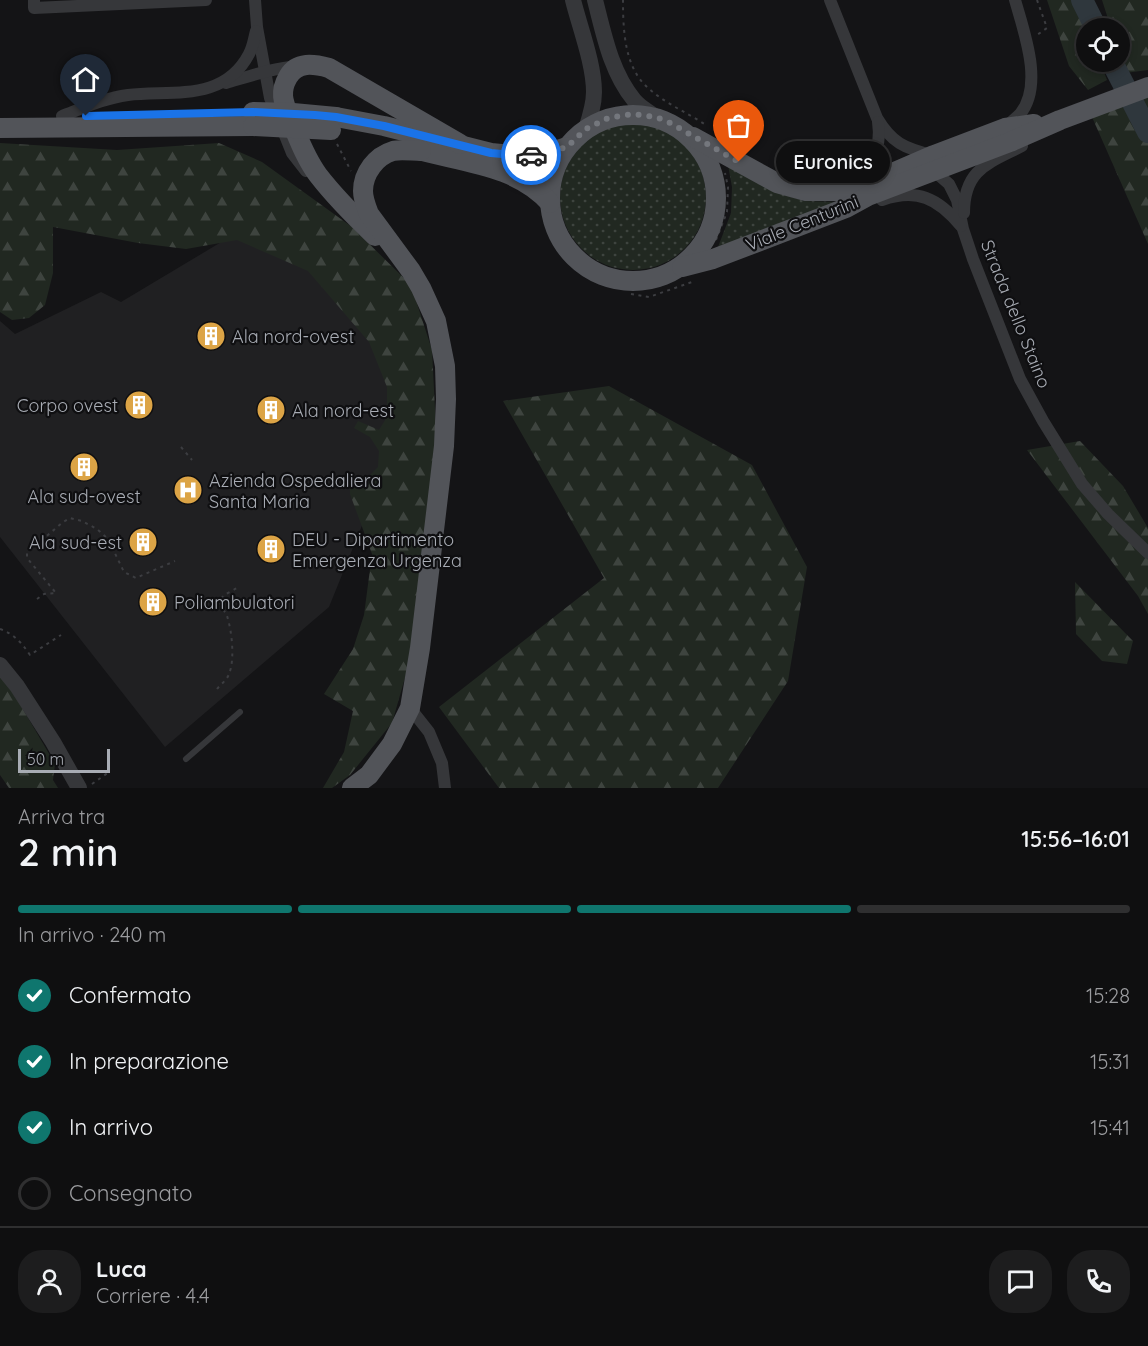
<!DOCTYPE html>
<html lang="it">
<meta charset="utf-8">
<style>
:root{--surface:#0f0f10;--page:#1d1d1e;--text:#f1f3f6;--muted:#9b9c9f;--line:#2f2f30;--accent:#0f766e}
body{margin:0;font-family:Quicksand,sans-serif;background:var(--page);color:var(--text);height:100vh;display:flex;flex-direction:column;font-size:22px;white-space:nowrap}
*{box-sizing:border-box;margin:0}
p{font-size:20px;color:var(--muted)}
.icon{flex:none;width:33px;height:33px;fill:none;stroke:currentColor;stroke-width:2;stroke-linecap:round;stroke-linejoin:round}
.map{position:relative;height:788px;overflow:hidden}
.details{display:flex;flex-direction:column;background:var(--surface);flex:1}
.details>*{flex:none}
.fabs{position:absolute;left:1076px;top:18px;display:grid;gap:12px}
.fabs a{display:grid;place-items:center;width:54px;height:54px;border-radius:50%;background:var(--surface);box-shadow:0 3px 9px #0003,0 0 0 2px var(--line);font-size:30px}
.scale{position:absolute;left:18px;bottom:15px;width:92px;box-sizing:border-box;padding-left:6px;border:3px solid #a8acb4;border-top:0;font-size:16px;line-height:21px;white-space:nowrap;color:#a8acb4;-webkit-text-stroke:4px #0f0f11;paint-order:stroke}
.pin{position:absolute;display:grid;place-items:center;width:51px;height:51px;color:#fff;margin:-62px -26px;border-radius:50% 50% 50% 0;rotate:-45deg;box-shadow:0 0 6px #0007}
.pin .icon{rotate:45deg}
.courier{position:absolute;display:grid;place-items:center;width:60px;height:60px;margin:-30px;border:4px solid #1a73e8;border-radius:50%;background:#fff;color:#222;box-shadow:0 2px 8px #0007}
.bubble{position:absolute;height:42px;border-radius:21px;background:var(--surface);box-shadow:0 3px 9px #0003,0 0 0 2px var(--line);font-size:20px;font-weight:600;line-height:42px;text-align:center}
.summary em{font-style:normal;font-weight:600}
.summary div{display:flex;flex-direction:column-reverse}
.summary{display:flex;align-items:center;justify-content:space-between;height:102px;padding:0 18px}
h1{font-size:39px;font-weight:600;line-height:45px}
.bar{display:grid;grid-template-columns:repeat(4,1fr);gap:9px 6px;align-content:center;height:72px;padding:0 18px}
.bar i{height:8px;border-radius:4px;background:var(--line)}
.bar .selected{background:var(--accent)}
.bar p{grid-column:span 4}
.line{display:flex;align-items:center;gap:15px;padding:0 18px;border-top:2px solid var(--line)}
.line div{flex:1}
.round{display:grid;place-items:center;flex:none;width:63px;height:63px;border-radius:24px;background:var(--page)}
ol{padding:0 18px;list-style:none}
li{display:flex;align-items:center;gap:18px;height:66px}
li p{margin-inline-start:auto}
li .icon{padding:6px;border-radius:50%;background:var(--accent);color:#fff;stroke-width:4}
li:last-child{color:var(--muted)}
li i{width:33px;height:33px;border:3px solid var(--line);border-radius:50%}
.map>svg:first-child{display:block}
.built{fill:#202022}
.grass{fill:url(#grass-dots)}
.forest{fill:url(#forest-firs)}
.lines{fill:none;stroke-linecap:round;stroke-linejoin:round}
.river{stroke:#2f373d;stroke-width:22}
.path{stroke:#3c3d41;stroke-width:2;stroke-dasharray:3 4.5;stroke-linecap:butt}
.service{stroke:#36373a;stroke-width:6}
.minor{stroke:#36373a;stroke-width:12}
.tertiary{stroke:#36373a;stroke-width:16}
.primary{stroke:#525459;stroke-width:20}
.primary-bridge{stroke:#525459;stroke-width:20}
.done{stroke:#74777d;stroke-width:6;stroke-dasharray:0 10.8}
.route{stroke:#1a73e8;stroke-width:8}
.labels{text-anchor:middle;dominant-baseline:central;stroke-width:4.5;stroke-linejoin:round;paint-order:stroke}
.street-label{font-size:18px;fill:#a8acb4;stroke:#0f0f11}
.poi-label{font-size:18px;fill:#a8acb4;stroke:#0f0f11;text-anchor:start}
</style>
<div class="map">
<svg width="1148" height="788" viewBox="0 0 1148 788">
<defs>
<pattern id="grass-dots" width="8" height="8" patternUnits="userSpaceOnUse" patternTransform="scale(1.5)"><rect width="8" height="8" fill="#212821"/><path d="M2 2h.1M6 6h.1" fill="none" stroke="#3e443f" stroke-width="1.8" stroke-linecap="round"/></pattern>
<pattern id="forest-firs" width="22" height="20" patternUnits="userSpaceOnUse" patternTransform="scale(1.5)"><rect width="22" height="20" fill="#212821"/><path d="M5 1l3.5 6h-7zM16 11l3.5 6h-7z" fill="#3e443f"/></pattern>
</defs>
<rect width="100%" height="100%" fill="#141416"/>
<path class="built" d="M233,235L308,266L389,359L395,444L329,607L165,747L0,537V321L15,334L101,292L121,302Z"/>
<g class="grass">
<circle cx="633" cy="197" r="73"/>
<path d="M728,165L773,191L804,201L839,202L718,247L731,213L732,187Z"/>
</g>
<g class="forest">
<path d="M1047,0H1075L1087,28L1086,62H1100L1107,80L1088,90L1069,66Z"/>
<path d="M1102,0H1148V70L1125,73L1119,55V28H1111Z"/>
<path d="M1148,95V244L1092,117Z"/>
<path d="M0,143L117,150L219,143L262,162L352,227L411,285L432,350L439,489L425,608L392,723L350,775L332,788H323L344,752L353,711L324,694L353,649L364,615L372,554L350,494V485L363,482L378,467L379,451L370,437L354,428L358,421L379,430L387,417V387L369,342L308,271L237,240L186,249L138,243L53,227V273L45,305L29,318L12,320L0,312Z"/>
<path d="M609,386L752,465L807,567L788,681L718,788H499L439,707L604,578L503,401Z"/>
<path d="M1080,441L1123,486L1148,528V614L1138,596L1027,450Z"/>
<path d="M1075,582L1133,641L1127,664L1102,661L1076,634Z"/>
<path d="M0,676L14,694L55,764L53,780L58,788H9L0,775Z"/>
</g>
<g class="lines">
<g class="river">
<path d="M1082,0L1096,28"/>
<path d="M1112,62L1148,132"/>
</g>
<g class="path">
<path d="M623,0C623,27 624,63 644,84C660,101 686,112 706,125"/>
<path d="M1037,0L1047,28L1037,35"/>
<path d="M337,144L351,171"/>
<path d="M716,240L727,212L728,187L725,173"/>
<path d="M631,294L649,297L695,281"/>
<path d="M181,447L192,460"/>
<path d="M37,599L44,594L56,593L27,558V553L63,522L70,518L82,521L97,529L108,539L124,572L136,578L175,561"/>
<path d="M0,629C14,634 22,643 30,655L61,635"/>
<path d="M217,689C221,684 227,680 229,674C235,660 232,631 227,616C225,611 218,604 221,599C224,594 232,591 237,588"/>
<path d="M92,784L109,772"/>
</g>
<path class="service" d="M186,759L240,712"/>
<g class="minor">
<path d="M34,0V8L206,0"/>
<path d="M255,0L257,27L270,98L292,153L306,171"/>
<path d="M830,0L877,118C892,143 904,148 932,155"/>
<path d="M226,83C250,76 273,68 299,66"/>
<path d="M62,116C83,108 105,98 128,95C173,90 224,102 249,54C253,47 254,38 256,31"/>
<path d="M1006,127C1011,122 1016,118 1020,114C1044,85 1024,32 1015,0"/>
<path d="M930,170L934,171L949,184L957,200L963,229L973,259L1020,379L1043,421L1082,484L1108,514L1148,553"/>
<path d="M843,186C867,166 883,156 878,122"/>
<path d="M882,200C917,188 938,198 961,226"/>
<path d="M964,213C964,169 989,163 1022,146"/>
<path d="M410,708L429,732L442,763L445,788"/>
</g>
<g class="tertiary">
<path d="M573,0C580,28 594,64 594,92C594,105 590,117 586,129"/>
<path d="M595,0C604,35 611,72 634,100C639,107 649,112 656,117"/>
<path d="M0,665L17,686L53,742L79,788"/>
</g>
<g class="primary">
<circle cx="633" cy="198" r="83"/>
<path d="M336,117L384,126L491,153L522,156L544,154L567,147"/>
<path d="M0,128L253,126"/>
<path d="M693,137L777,183L806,191H837L867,184L934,155L1005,128L1034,124"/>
<path d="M411,148C458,162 516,164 550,203"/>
<path d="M375,236C355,217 335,197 318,175C306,159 299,140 291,121C285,105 278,94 288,77C297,61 314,64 329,68L460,144"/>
<path d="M682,267L713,259L846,208L868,196L1010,142L1060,120L1148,87"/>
<path d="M352,788L369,775L392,744L410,708L420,648L444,446L446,399L445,366L436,321L421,288L411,271L369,214C366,206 363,199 363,191C363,173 376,156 393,151C401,149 413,151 421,151"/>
</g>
<g class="primary-bridge">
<path d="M253,112L293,113L336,117"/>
<path d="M253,126L331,130"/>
</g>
</g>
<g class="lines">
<path class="done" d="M531,155L544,154L567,147L586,129L608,118L632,114L656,117L670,123L739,162"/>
<path class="route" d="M86,116L253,112L315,115L336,117L384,126L491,153L522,156L531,155"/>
</g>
<defs>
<g id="building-disc" transform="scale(1.5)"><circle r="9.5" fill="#dca446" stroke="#0f0f11"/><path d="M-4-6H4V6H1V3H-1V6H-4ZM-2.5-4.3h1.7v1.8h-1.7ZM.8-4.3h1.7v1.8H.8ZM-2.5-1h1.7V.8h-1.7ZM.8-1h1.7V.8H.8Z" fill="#fff"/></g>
<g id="hospital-disc" transform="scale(1.5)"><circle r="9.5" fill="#dca446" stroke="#0f0f11"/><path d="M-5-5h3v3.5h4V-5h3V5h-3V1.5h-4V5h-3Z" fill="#fff"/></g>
</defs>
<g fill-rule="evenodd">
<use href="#building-disc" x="211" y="336"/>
<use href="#building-disc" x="139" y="405"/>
<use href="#building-disc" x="271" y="410"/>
<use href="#building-disc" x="84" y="467"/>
<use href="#hospital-disc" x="188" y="490"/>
<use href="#building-disc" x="143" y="542"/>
<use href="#building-disc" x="271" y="549"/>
<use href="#building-disc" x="153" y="602"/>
</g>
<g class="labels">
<g class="street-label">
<text transform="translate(802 223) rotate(-22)">Viale Centurini</text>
<text transform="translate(1016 314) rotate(68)">Strada dello Staino</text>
</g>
<g class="poi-label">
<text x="232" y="336">Ala nord-ovest</text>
<text x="118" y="405" text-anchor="end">Corpo ovest</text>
<text x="292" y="410">Ala nord-est</text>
<text x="209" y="480">Azienda Ospedaliera<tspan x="209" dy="21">Santa Maria</tspan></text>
<text x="84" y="496" text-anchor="middle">Ala sud-ovest</text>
<text x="292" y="539">DEU - Dipartimento<tspan x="292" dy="21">Emergenza Urgenza</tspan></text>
<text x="122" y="542" text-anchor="end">Ala sud-est</text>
<text x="174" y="602">Poliambulatori</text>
</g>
</g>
</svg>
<div class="fabs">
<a><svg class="icon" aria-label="locate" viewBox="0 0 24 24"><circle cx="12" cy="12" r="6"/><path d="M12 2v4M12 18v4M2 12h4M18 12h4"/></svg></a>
</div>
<div class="scale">50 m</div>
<div class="pin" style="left:739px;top:162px;background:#ea580c"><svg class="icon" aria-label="bag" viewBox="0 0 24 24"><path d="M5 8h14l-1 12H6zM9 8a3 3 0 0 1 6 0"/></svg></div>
<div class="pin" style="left:86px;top:116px;background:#1f2937"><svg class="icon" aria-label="home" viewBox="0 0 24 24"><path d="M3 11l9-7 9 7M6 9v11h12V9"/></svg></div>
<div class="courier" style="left:531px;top:155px"><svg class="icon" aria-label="car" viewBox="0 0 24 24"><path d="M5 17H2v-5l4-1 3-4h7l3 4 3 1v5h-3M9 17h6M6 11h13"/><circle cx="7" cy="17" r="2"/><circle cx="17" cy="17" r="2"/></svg></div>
<div class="bubble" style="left:776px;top:141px;width:114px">Euronics</div>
</div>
<section class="details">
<div class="summary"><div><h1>2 min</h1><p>Arriva tra</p></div><em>15:56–16:01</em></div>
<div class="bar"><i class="selected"></i><i class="selected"></i><i class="selected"></i><i></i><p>In arrivo · 240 m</p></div>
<ol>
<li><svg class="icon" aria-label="check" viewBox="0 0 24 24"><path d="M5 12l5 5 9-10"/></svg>Confermato<p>15:28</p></li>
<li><svg class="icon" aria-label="check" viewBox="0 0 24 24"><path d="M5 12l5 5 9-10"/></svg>In preparazione<p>15:31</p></li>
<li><svg class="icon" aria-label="check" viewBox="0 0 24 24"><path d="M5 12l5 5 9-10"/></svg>In arrivo<p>15:41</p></li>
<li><i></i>Consegnato</li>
</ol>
<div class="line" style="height:108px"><a class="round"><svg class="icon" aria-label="person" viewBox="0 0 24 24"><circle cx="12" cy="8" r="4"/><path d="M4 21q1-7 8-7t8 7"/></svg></a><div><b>Luca</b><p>Corriere · 4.4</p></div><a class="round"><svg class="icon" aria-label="chat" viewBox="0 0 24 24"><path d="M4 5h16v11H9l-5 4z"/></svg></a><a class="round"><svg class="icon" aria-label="phone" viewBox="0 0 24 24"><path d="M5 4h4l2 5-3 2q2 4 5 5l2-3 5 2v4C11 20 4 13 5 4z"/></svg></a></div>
</section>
